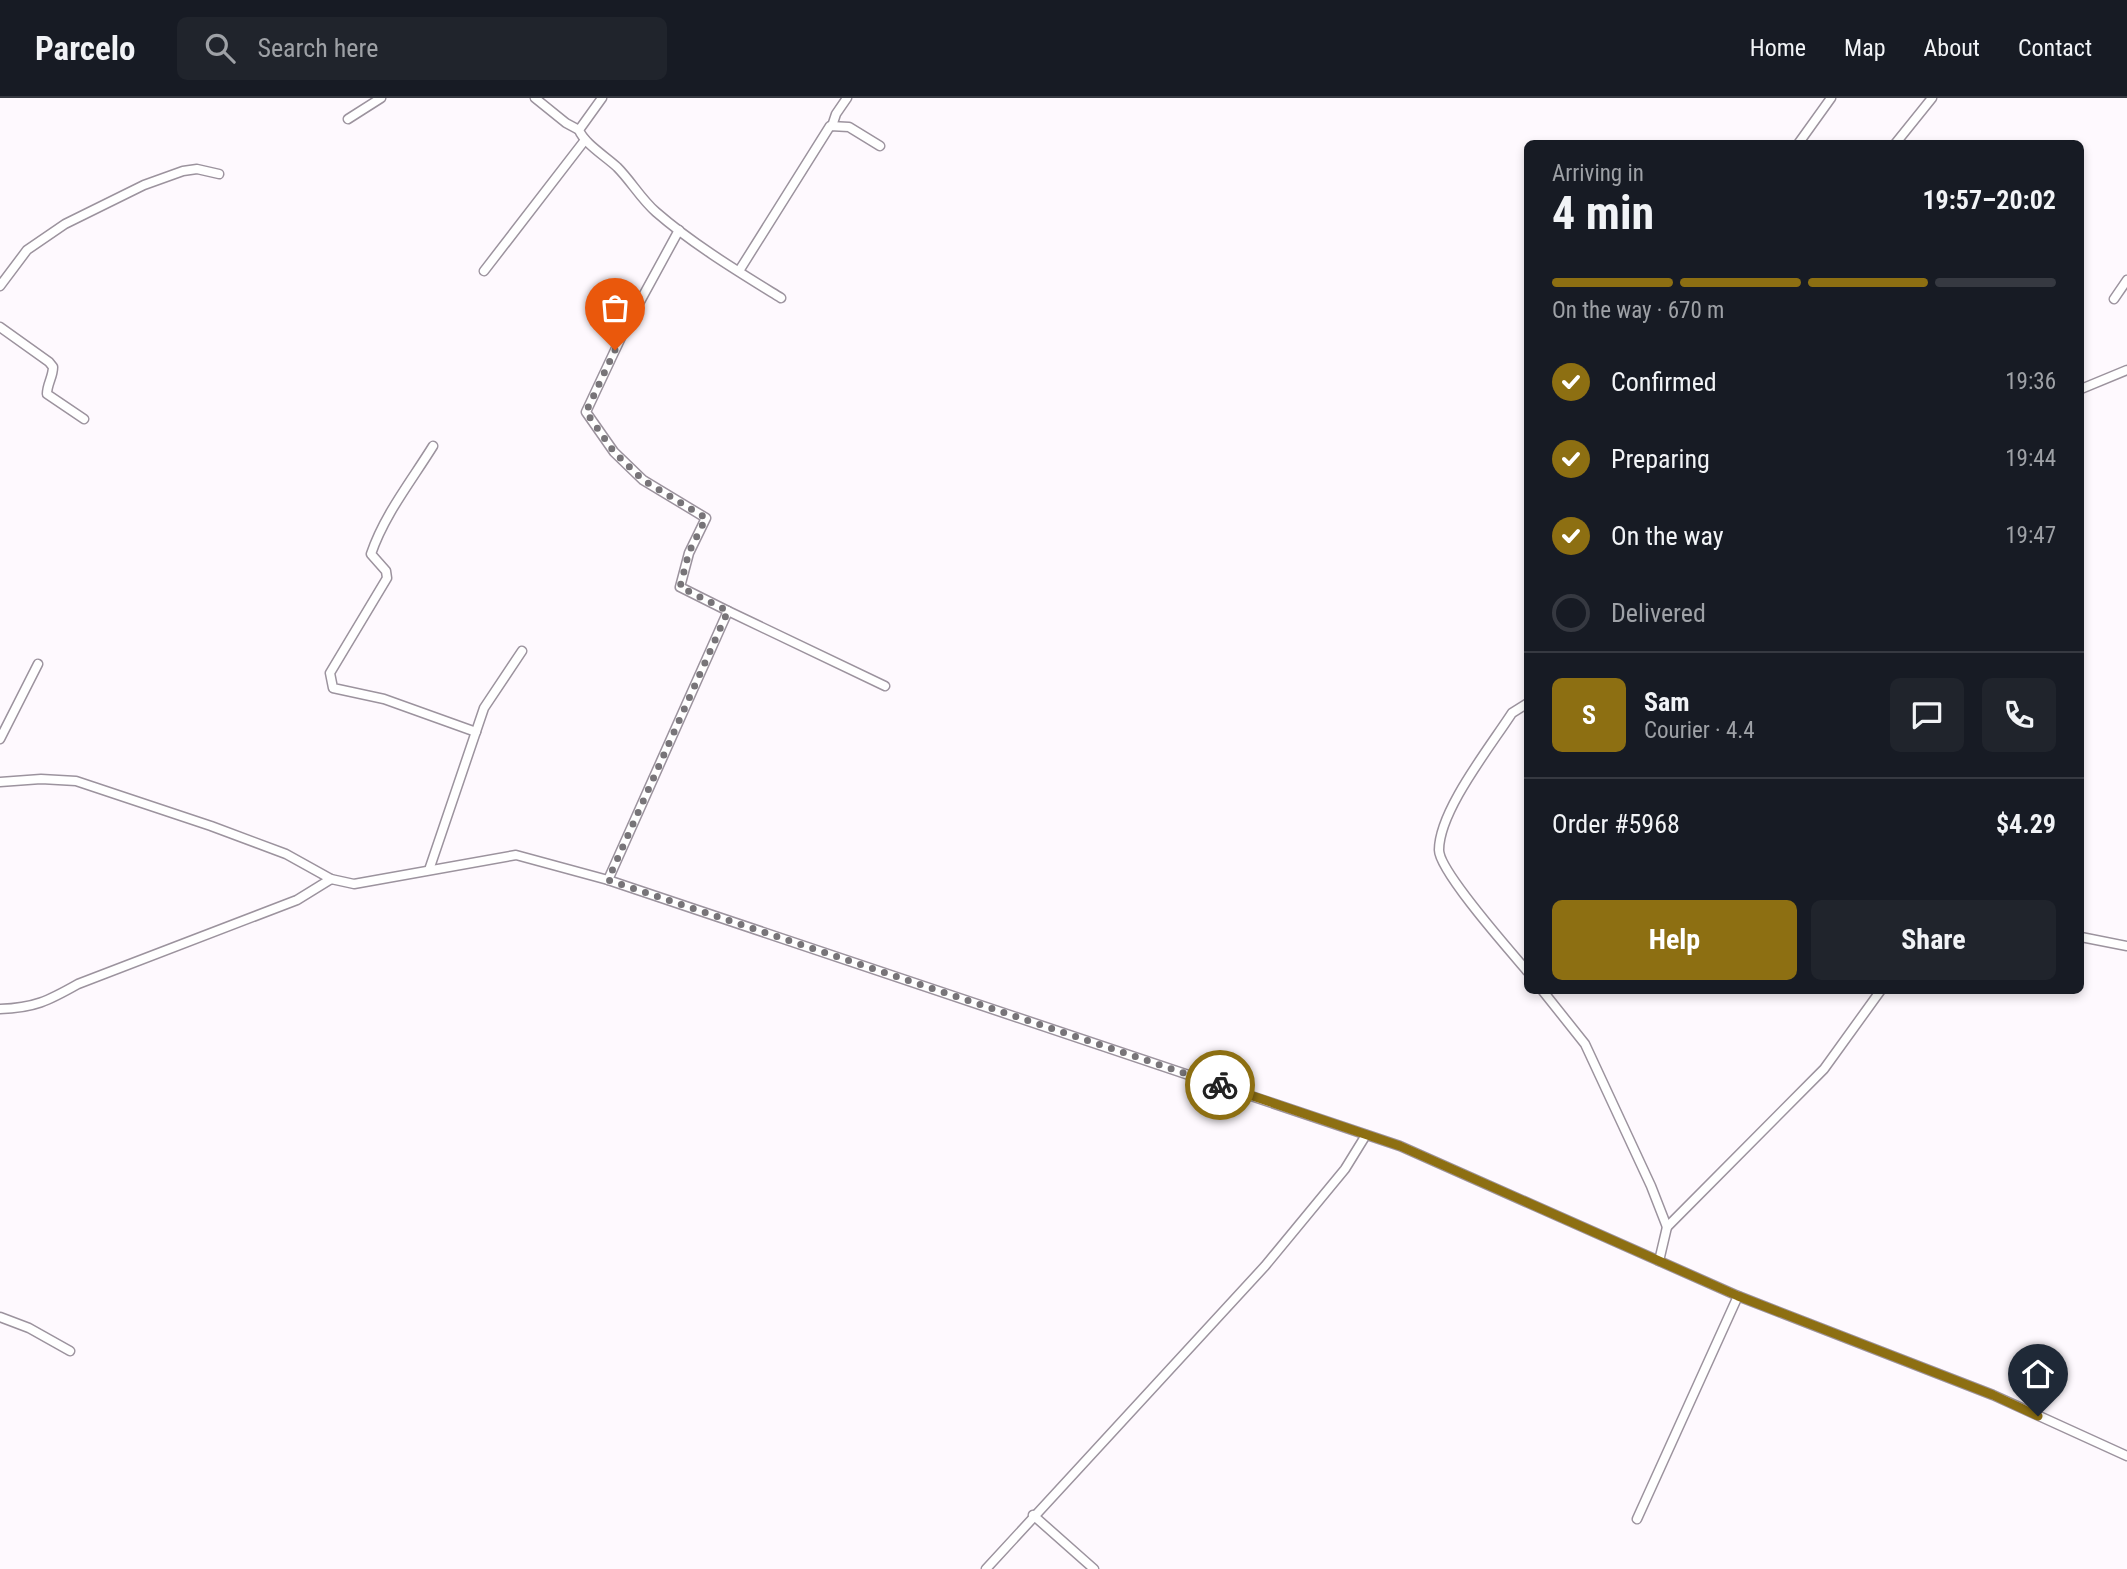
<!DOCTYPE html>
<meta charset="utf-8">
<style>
:root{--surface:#171b24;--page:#20242c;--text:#f1f3f6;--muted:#9ea1a6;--line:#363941;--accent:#8d6f12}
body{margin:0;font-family:"Roboto Condensed",sans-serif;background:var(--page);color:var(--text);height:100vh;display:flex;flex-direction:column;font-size:26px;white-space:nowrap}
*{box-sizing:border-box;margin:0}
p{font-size:23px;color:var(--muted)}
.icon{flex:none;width:38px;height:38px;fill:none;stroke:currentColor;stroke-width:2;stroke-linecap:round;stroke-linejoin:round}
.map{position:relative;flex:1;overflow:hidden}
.sheet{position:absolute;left:1524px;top:42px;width:560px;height:854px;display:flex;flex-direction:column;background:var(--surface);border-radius:10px;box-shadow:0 4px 10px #0003}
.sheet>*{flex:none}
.pin{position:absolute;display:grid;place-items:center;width:60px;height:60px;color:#fff;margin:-72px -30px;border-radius:50% 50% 50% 0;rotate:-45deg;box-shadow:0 0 7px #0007}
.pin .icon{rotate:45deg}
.courier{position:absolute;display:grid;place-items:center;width:70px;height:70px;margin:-35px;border:5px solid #8d6f12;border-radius:50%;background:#fff;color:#222;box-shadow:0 2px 9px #0007}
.head em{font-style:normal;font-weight:700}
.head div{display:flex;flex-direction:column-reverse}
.head{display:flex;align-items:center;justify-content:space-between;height:119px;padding:0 28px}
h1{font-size:46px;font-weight:700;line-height:52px}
.bar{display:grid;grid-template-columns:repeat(4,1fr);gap:10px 7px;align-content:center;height:84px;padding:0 28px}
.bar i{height:9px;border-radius:5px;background:var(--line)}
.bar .active{background:var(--accent)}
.bar p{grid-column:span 4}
.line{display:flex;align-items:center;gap:18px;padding:0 28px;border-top:2px solid var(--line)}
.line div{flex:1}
.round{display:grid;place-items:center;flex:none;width:74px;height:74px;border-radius:10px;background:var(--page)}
ol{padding:0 28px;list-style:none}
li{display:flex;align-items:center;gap:21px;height:77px}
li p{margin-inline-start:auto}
li .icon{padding:7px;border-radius:50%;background:var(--accent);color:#fff;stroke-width:4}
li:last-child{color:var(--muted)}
li i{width:38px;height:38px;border:4px solid var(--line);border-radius:50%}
.primary-button{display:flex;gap:14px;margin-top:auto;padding:14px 28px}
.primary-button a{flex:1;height:80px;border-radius:10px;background:var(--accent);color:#fff;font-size:28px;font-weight:700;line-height:80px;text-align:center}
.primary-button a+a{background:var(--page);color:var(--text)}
header{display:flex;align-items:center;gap:42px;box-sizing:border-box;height:98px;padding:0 35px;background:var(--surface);border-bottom:2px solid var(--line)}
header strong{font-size:33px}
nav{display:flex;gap:38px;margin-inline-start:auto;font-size:24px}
.search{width:490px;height:63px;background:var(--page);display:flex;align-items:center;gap:18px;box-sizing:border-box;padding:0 24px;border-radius:10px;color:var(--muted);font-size:26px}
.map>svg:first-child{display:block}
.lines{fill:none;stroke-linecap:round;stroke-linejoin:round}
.street-casing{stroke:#9c939e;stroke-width:11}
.street{stroke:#fff;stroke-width:8}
.done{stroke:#777478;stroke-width:7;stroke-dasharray:0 12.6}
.route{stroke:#8d6f12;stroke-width:9}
</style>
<header>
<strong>Parcelo</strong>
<div class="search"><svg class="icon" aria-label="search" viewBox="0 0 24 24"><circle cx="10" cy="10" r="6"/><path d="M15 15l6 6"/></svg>Search here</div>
<nav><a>Home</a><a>Map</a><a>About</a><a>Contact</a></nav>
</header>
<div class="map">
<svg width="2127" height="1471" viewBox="0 0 2127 1471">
<rect width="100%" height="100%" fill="#fef9fe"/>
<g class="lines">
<g class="street-casing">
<g id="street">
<path d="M535,0L566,25L579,32"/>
<path d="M602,0L579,32C584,45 605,58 617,69C631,83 641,101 656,114C694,147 739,174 781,200"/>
<path d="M348,21L381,0"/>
<path d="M832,28L836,16L847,0"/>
<path d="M1798,46L1831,0"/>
<path d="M1895,46L1932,0"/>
<path d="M484,173L585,42"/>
<path d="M739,173L830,28L849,29L880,48"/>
<path d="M0,188L27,152L65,126L144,87L183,73L197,71L219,76"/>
<path d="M2114,201L2127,182"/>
<path d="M0,229L49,264L53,269C53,279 47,286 47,296L84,321"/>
<path d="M2081,291L2127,272"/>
<path d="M433,348C412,382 384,417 371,456L386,473L387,480L330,575L333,590L384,601L476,634"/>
<path d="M728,513L885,588"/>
<path d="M1528,605L1512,615C1490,649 1439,713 1439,752C1439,773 1511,854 1528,874"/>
<path d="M0,641L38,566"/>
<path d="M0,684L41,681L76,683L211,728L286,756L331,781"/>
<path d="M429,772L484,610L522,553"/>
<path d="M608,782L728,513L680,489L689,455L706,420L643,382L614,354L586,314L625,231L679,132"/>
<path d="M2081,839L2127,848"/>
<path d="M1542,892L1585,946L1651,1088L1667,1129L1659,1163"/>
<path d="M0,911C34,910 48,903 78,886L297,802L331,781L354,786L516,757L608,782L1400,1048L1738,1198L1993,1297L2127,1358"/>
<path d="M1667,1129L1824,971L1881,892"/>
<path d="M0,1219L29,1230L70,1253"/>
<path d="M1033,1417L1094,1471"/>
<path d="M1637,1421L1738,1198"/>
<path d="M986,1471L1265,1168L1345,1071L1366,1037"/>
</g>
</g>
<use href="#street" class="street"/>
</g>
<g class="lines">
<path class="done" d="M615,252L586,314L614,354L643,382L706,420L689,454L680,489L728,513L608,782L1220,987"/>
<path class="route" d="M1220,987L1400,1048L1738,1198L1993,1297L2038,1318"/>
</g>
</svg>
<div class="pin" style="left:615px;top:252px;background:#ea580c"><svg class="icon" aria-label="bag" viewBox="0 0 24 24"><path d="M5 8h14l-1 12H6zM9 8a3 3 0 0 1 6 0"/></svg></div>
<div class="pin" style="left:2038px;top:1318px;background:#1f2937"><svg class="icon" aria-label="home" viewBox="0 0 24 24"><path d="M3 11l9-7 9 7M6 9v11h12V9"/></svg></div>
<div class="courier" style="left:1220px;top:987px"><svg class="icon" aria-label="bike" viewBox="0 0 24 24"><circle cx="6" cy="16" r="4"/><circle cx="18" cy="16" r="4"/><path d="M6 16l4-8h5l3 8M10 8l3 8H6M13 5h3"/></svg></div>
<section class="sheet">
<div class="head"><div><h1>4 min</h1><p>Arriving in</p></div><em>19:57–20:02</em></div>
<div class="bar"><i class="active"></i><i class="active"></i><i class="active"></i><i></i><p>On the way · 670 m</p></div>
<ol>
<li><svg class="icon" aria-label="check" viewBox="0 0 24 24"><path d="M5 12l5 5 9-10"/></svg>Confirmed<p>19:36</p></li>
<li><svg class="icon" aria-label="check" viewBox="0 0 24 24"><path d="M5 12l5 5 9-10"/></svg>Preparing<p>19:44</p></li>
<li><svg class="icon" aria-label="check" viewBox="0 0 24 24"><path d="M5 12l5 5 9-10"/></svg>On the way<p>19:47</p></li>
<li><i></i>Delivered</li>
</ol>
<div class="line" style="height:126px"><b class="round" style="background:var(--accent);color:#fff">S</b><div><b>Sam</b><p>Courier · 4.4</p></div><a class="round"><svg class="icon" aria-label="chat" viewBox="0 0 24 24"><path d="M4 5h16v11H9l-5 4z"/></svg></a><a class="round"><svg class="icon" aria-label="phone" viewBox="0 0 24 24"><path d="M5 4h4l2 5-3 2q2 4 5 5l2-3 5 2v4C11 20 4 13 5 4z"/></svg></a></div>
<div class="line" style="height:91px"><div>Order #5968</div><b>$4.29</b></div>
<div class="primary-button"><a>Help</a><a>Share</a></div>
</section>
</div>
